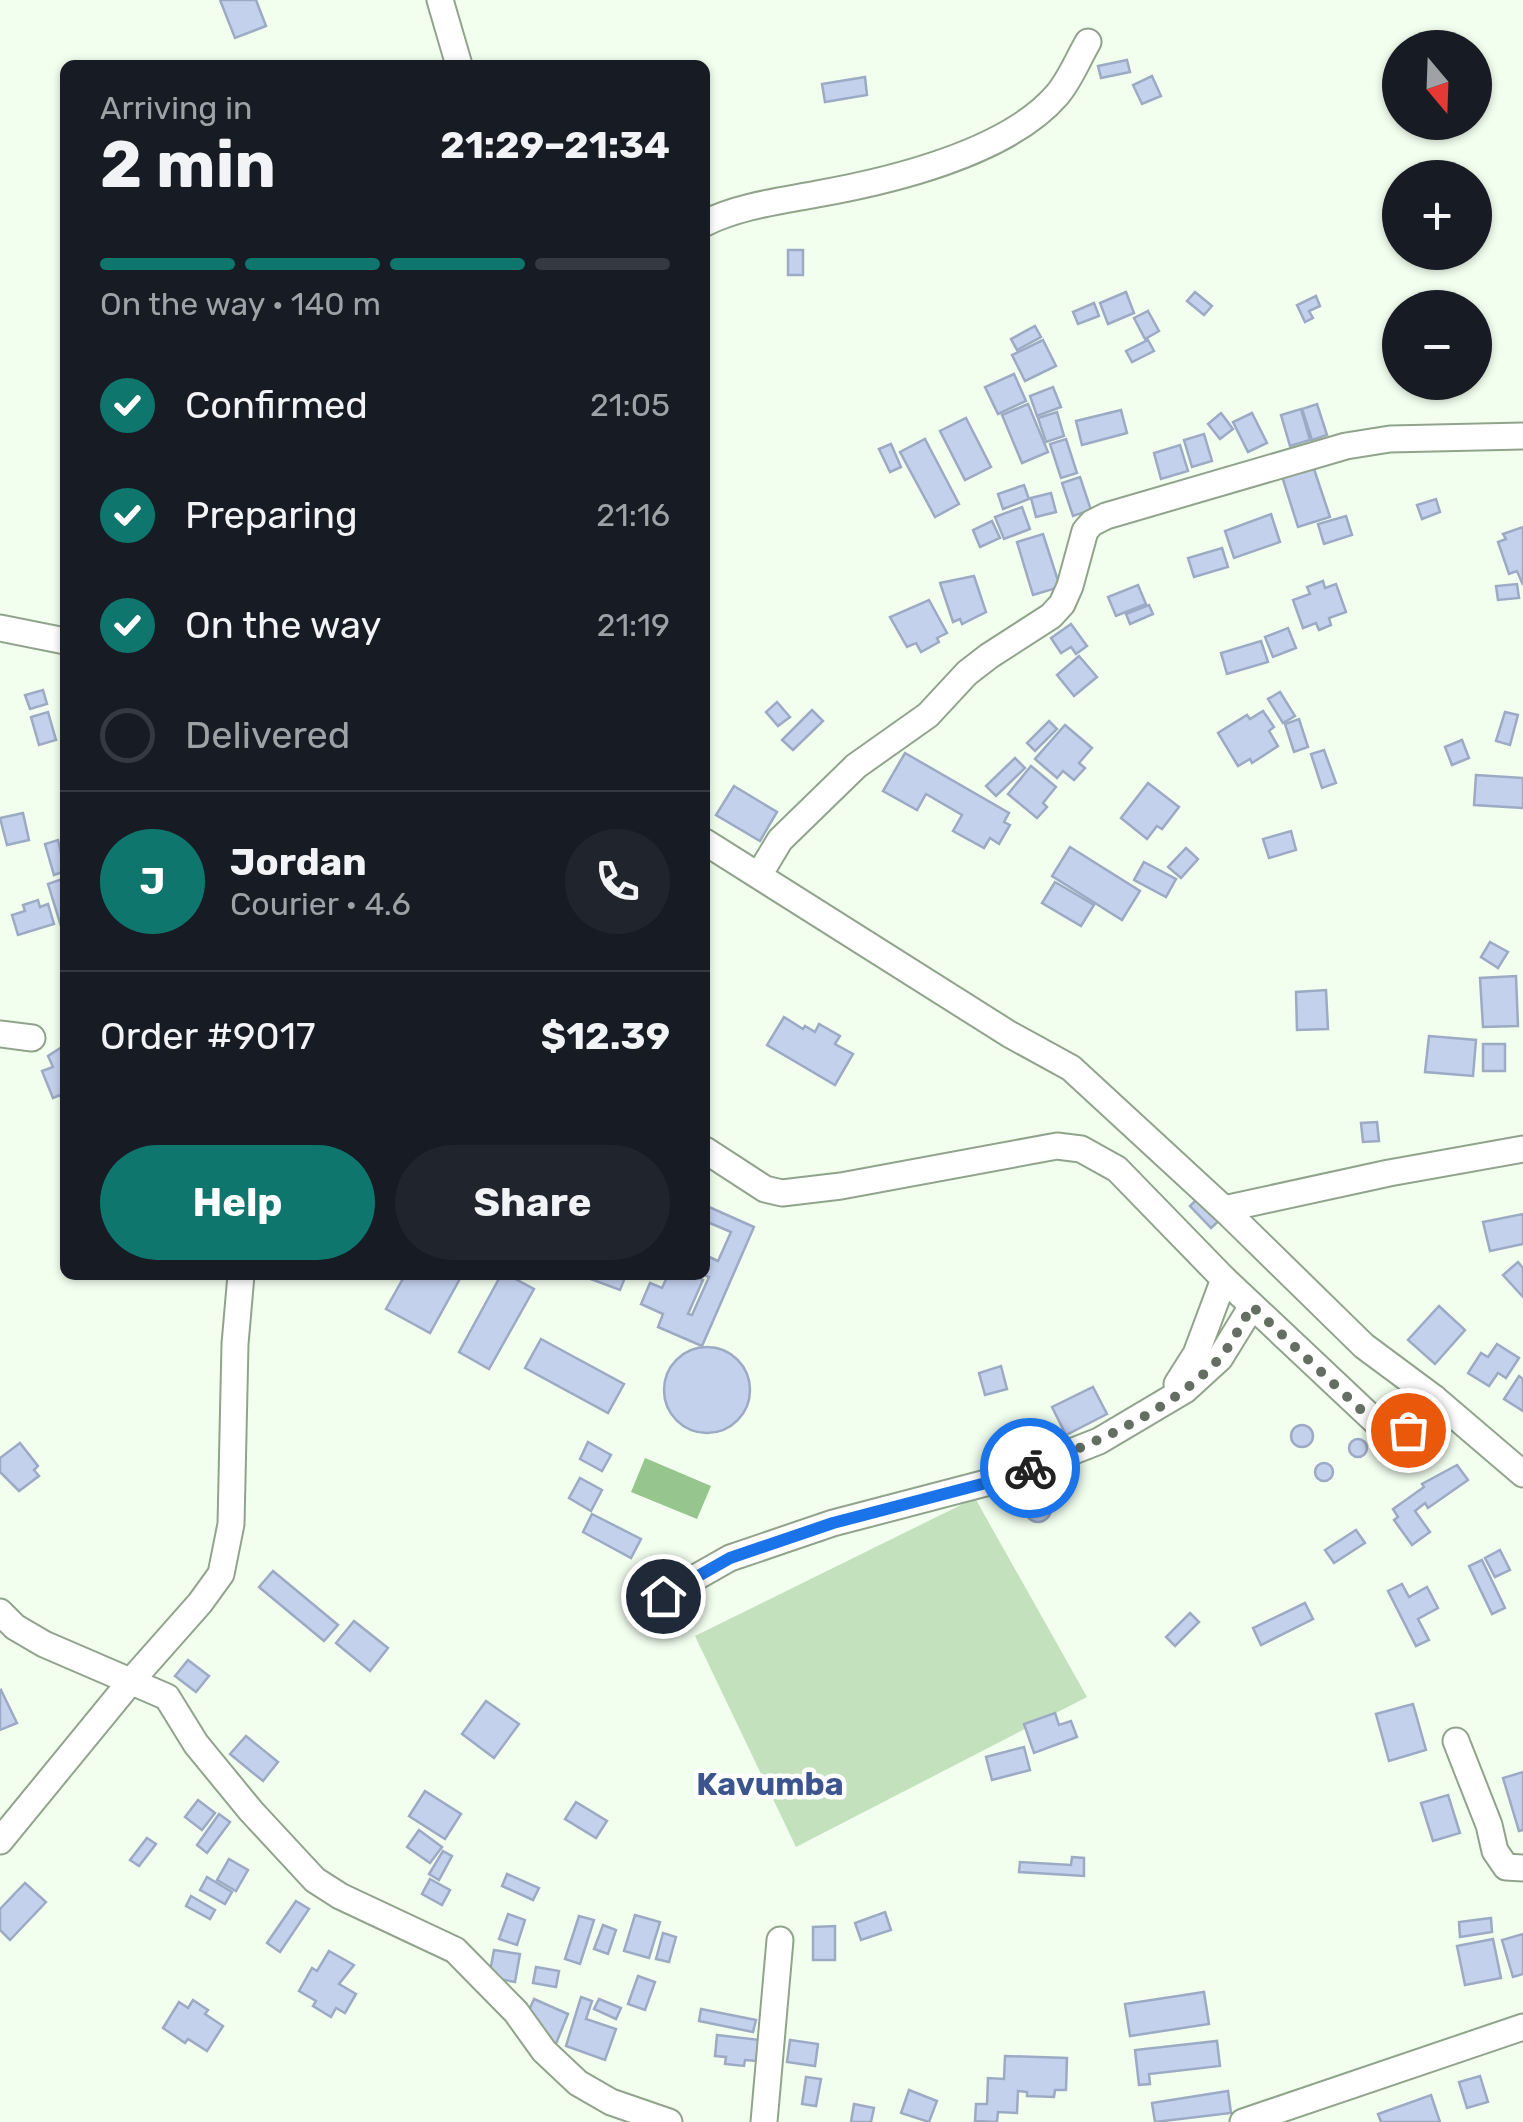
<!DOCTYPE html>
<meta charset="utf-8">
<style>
:root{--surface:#171b24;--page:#20242c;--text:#f1f3f6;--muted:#9ea1a6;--line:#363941;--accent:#0f766e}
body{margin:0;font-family:Rubik,sans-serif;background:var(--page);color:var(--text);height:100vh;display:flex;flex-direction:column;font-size:38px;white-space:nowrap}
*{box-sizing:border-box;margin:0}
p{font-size:32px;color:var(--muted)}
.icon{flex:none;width:55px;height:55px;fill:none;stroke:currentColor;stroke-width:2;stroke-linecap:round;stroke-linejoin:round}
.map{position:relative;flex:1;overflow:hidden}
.panel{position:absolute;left:60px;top:60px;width:650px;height:1220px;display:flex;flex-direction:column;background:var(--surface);border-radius:15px;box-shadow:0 2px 8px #0004}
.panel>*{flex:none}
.needle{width:65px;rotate:161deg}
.controls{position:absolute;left:1382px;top:30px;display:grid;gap:20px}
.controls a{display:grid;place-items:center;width:110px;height:110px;border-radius:50%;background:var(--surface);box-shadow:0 2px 8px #0004;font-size:50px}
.pin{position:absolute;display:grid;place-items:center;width:85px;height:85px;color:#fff;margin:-42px;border:5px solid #fff;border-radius:50%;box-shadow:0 2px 10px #0007}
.courier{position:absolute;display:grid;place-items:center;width:100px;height:100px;margin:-50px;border:8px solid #1a73e8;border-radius:50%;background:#fff;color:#222;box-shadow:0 2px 12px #0007}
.headline em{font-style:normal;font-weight:700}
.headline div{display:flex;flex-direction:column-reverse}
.headline{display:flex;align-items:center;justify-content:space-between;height:170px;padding:0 40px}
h1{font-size:65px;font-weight:700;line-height:75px}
.bar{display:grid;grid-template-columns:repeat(4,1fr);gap:15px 10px;align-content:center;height:120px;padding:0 40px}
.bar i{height:12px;border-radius:8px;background:var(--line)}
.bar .current{background:var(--accent)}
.bar p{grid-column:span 4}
.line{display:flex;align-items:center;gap:25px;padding:0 40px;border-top:2px solid var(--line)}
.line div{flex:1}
.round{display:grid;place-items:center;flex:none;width:105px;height:105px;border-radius:52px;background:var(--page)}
ol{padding:0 40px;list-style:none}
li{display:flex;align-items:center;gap:30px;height:110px}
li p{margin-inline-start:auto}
li .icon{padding:10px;border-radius:50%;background:var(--accent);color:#fff;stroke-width:4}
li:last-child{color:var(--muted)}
li i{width:55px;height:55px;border:5px solid var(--line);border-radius:50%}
.primary-button{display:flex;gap:20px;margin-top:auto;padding:20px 40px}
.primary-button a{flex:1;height:115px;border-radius:60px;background:var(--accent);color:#fff;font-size:40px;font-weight:700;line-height:115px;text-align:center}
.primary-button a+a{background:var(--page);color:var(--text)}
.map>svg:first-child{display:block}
.green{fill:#c2e1bc}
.water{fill:#96c58d}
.building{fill:#c4d1ed;stroke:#9daac4;stroke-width:2.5}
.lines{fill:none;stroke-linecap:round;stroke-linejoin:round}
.minor-casing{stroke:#90a48c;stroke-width:29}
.minor{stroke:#fff;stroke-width:25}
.done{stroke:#646e63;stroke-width:10;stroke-dasharray:0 18}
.route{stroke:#1a73e8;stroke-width:12}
.labels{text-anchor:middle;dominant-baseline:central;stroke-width:9;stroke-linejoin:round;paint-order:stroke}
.quarter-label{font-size:32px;font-weight:bold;fill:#3c558f;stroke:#fff}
</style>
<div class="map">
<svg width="1523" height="2122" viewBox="0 0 1523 2122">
<rect width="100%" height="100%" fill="#f2ffef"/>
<path class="green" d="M975,1498L1087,1697L796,1847L695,1636Z"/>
<path class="water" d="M645,1458L711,1486L697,1519L631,1492Z"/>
<g class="building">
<path d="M220,0H256L266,26L235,38Z"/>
<path d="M1127,60L1130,72L1101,78L1098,66Z"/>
<path d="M1152,76L1161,96L1142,104L1133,85Z"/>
<path d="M865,77L867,95L825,102L822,84Z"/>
<rect x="788" y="250" width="15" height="25"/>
<path d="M1126,292L1134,313L1108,324L1100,303Z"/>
<path d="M1195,292L1212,306L1204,315L1187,301Z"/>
<path d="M1316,296L1320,306L1309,311L1313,318L1305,322L1297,305Z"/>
<path d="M1094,303L1099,316L1078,324L1073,312Z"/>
<path d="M1148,311L1159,331L1145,339L1134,318Z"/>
<path d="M1035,326L1041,337L1017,350L1011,339Z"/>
<path d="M1043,340L1056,366L1025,381L1012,355Z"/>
<path d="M1148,340L1154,351L1132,362L1126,351Z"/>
<path d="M1014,374L1026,401L998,414L985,387Z"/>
<path d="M1053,387L1061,407L1037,416L1030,396Z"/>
<path d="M1028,404L1048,452L1022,463L1002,415Z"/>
<path d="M1317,404L1327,435L1312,440L1302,409Z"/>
<path d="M1301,409L1310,440L1290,446L1281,415Z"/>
<path d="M1121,410L1127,433L1082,445L1076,421Z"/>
<path d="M1057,412L1064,436L1046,442L1038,418Z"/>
<path d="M1221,413L1233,429L1220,439L1208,424Z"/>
<path d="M1252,413L1267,443L1248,452L1233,422Z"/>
<path d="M966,418L991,467L965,480L940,431Z"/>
<path d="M1204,434L1212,461L1192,467L1184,440Z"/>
<path d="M925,439L959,504L935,517L900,452Z"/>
<path d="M1066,439L1077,473L1061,478L1050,444Z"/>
<path d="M891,444L901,467L890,472L879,449Z"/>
<path d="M1180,445L1188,471L1161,479L1154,453Z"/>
<path d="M1311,460L1330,517L1298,527L1280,470Z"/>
<path d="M1080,477L1091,510L1073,516L1062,483Z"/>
<path d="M1024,485L1029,499L1003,509L998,494Z"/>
<path d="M1051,493L1056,512L1036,517L1031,498Z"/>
<path d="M1436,499L1440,512L1422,519L1417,505Z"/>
<path d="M1022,507L1030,529L1004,539L995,517Z"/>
<path d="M1271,514L1280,542L1234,558L1225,531Z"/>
<path d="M1346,516L1352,535L1324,544L1318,524Z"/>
<path d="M992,521L1000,538L980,547L973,530Z"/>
<path d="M1523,527V585L1517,571L1509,574L1498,542L1506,539L1503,534Z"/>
<path d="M1043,534L1060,587L1033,595L1017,542Z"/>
<path d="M1222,548L1228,567L1194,577L1188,558Z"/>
<path d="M974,576L986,612L962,624L960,619L953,622L940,583Z"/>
<path d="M1323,581L1325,588L1336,584L1346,612L1329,618L1331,625L1319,630L1316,623L1303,628L1293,600L1310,594L1307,587Z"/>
<path d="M1517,584L1519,598L1498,600L1496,586Z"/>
<path d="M1138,585L1146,604L1116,616L1108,597Z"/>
<path d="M929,600L947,633L937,638L939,642L921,652L916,643L907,647L890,617Z"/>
<path d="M1149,605L1153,614L1130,624L1126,614Z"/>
<path d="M1071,624L1087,646L1076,654L1071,647L1061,653L1051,638Z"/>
<path d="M1288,628L1296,648L1273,657L1265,637Z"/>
<path d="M1261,641L1268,662L1227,674L1221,653Z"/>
<path d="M1079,656L1097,677L1074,696L1057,675Z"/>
<path d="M43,690L47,704L30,709L25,695Z"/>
<path d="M1280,692L1295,716L1283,723L1268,699Z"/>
<path d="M777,702L790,717L778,726L766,712Z"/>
<path d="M812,710L823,721L793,750L782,740Z"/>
<path d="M1263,711L1274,727L1269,731L1278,746L1252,763L1250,759L1238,766L1218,733L1247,715L1250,719Z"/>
<path d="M48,712L56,740L39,745L31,717Z"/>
<path d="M1505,712L1518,715L1510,745L1496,741Z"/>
<path d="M1299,719L1308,747L1294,752L1285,724Z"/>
<path d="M1049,721L1057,729L1035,751L1027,743Z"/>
<path d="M1065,725L1092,748L1079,763L1085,768L1074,780L1063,771L1057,778L1035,759Z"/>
<path d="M1462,740L1469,758L1452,765L1445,747Z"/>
<path d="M1324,750L1336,783L1322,788L1311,754Z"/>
<path d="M905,753L1009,813L1004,822L1010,825L999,844L990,838L984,848L953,831L962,815L926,794L917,810L883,791Z"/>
<path d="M1015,758L1025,768L996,796L986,786Z"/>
<path d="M1031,766L1056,787L1043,803L1047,807L1037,818L1008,794Z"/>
<path d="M1476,775L1523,778V808L1474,805Z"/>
<path d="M1148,783L1179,807L1162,829L1157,826L1147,839L1121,818Z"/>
<path d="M734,786L777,812L760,841L716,815Z"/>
<path d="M23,813L29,840L7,845L0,818Z"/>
<path d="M1291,831L1296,850L1269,858L1263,839Z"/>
<path d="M58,840L65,871L54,875L45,844Z"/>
<path d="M1070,847L1140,891L1122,920L1052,876Z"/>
<path d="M1186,848L1198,859L1181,878L1168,867Z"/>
<path d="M1144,862L1176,879L1166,897L1134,880Z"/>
<path d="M65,878V925L61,926L48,884Z"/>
<path d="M1055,882L1094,905L1081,926L1042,903Z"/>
<path d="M38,900L40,907L48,904L54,924L18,935L12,915L25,911L23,905Z"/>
<path d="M1490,942L1508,952L1498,968L1481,957Z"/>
<path d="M1516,976L1518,1026L1483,1027L1480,978Z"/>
<path d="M1326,990L1328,1029L1297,1030L1296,992Z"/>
<path d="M784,1017L803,1029L805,1026L815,1032L819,1024L840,1036L835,1044L853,1054L835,1085L767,1045Z"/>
<path d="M1429,1036L1476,1040L1473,1076L1425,1072Z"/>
<rect x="1483" y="1044" width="22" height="27"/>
<path d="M65,1045V1099L62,1100L60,1095L53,1098L42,1071L53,1067L48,1056Z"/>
<path d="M1377,1122L1379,1141L1363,1142L1361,1123Z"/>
<path d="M1199,1197L1221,1219L1211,1228L1190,1206Z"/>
<path d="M709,1207L754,1227L702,1346L658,1327L663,1314L641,1304L650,1283L662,1288L668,1275H692L703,1280L688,1314L692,1315L709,1277L704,1275L705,1255L718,1261L731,1232L705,1221Z"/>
<path d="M1523,1214V1244L1490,1251L1483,1222Z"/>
<path d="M1518,1262L1523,1268V1297L1503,1275Z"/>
<path d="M405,1275H462L430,1333L386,1309Z"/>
<path d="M501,1275H508L534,1289L489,1369L459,1352Z"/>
<path d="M580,1275H626L620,1290Z"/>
<path d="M1439,1306L1465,1330L1435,1364L1408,1340Z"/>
<path d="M541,1339L624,1384L608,1413L525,1368Z"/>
<path d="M1497,1344L1519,1358L1506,1378L1498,1373L1489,1386L1468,1373L1481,1353L1488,1357Z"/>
<circle cx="707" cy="1390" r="43"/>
<path d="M1001,1366L1007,1389L985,1395L979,1373Z"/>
<path d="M1519,1376L1523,1379V1411L1504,1399Z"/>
<path d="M1093,1387L1107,1414L1066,1435L1052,1407Z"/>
<circle cx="1302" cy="1436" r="11"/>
<circle cx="1358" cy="1448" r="9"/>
<path d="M588,1442L611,1455L602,1471L580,1459Z"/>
<path d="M20,1443L38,1466L34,1470L39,1476L19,1491L0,1472V1458Z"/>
<circle cx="1324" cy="1472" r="9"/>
<path d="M1457,1465L1468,1480L1428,1508L1425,1503L1415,1511L1430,1532L1412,1545L1394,1520L1398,1517L1393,1509L1424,1487L1422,1484Z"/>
<path d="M580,1478L602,1490L591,1511L569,1498Z"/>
<circle cx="1038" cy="1509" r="13"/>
<path d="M592,1514L641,1539L631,1558L583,1532Z"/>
<path d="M1356,1530L1365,1543L1334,1563L1325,1550Z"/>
<path d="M1500,1550L1510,1570L1495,1577L1485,1558Z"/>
<path d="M1482,1560L1505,1608L1492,1614L1469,1566Z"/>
<path d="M273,1571L338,1625L324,1641L259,1587Z"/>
<path d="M1402,1584L1409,1597L1427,1587L1438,1608L1418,1619L1429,1640L1416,1646L1388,1591Z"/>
<path d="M1305,1603L1313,1619L1261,1645L1253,1628Z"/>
<path d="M1190,1613L1199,1622L1175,1646L1166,1637Z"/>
<path d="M354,1621L388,1648L370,1671L336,1643Z"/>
<path d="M188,1660L209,1676L196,1692L175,1676Z"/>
<path d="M1,1690L17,1723L0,1730V1691Z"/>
<path d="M486,1701L519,1724L494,1758L462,1734Z"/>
<path d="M1413,1704L1426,1750L1389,1761L1376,1714Z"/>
<path d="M1055,1713L1059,1725L1071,1721L1077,1737L1034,1753L1024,1724Z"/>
<path d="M246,1736L278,1762L263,1781L230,1754Z"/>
<path d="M1024,1747L1030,1770L992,1780L986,1757Z"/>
<path d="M1523,1772V1830L1519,1831L1503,1778Z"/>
<path d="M425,1791L461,1814L445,1839L409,1816Z"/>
<path d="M1448,1795L1460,1833L1433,1841L1421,1803Z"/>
<path d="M198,1800L215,1813L202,1830L185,1817Z"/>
<path d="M576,1802L607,1821L596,1838L565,1819Z"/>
<path d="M219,1814L230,1822L207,1853L197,1845Z"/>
<path d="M419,1830L442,1847L430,1863L407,1847Z"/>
<path d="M147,1838L156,1844L139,1866L130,1860Z"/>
<path d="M443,1851L452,1856L439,1880L429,1874Z"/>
<path d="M1072,1857L1084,1858V1876L1019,1872L1020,1862L1071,1865Z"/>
<path d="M229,1859L248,1870L236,1891L217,1880Z"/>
<path d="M507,1874L539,1888L533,1900L502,1886Z"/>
<path d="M207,1877L232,1892L225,1904L200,1890Z"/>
<path d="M430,1879L450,1890L442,1905L422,1894Z"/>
<path d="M25,1883L46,1902L10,1940L0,1930V1909Z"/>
<path d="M191,1896L215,1910L210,1919L186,1906Z"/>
<path d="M296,1901L309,1909L280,1952L267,1943Z"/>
<path d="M885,1912L891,1930L861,1940L855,1923Z"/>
<path d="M508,1914L525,1920L517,1945L499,1939Z"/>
<path d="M635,1915L660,1922L649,1958L624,1951Z"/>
<path d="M579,1916L594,1920L580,1964L565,1959Z"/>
<path d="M1491,1918L1492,1932L1460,1937L1459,1922Z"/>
<path d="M603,1925L616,1930L608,1954L594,1949Z"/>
<path d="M835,1926V1960H813V1927Z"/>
<path d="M663,1933L676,1937L669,1962L656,1959Z"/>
<path d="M1523,1934V1974L1513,1977L1502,1940Z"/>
<path d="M1493,1939L1501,1978L1465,1985L1457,1946Z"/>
<path d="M494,1950L520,1954L515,1982L489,1977Z"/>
<path d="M329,1951L354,1965L339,1984L356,1994L345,2013L336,2008L331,2017L313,2006L316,2001L299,1991L312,1968L317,1971Z"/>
<path d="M536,1967L559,1971L556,1987L533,1983Z"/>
<path d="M638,1976L655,1982L645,2010L628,2004Z"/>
<path d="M1204,1992L1209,2024L1130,2036L1125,2004Z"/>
<path d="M581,1997L592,2001L586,2019L616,2029L605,2060L566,2046Z"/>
<path d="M534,1999L568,2014L555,2046L520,2031Z"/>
<path d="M599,1999L621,2008L616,2019L594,2009Z"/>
<path d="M193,2000L208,2010L205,2014L223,2026L207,2051L188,2039L185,2043L163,2028L179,2002L188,2008Z"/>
<path d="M701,2009L756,2020L753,2032L699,2021Z"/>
<path d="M717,2035L760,2040L757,2061L745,2060L744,2066L725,2064L726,2057L715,2056Z"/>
<path d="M790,2040L818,2044L815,2066L787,2062Z"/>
<path d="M1217,2041L1220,2066L1149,2074L1150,2084L1139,2085L1135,2050Z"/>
<path d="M1005,2056L1067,2058L1066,2090H1055L1054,2097L1027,2096V2092L1018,2091L1017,2113L998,2112L997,2122L975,2121L976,2104H987L988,2078L1004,2079Z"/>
<path d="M1480,2076L1488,2102L1467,2108L1459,2082Z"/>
<path d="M806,2077L821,2079L816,2106L802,2104Z"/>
<path d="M909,2090L937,2101L929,2122L901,2113Z"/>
<path d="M1228,2091L1231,2113L1155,2122L1152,2103Z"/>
<path d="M1431,2095L1440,2122H1381L1378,2114Z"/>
<path d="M854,2104L874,2108L871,2122H851Z"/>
</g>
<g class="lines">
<g class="minor-casing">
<g id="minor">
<path d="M440,0L459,65"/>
<path d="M705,223C739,206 780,201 817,194C890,181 1007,153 1057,95C1070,80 1078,59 1088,42"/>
<path d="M0,628L65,641"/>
<path d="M705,842L1009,1034L1071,1068L1224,1209L1364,1346L1434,1398L1523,1474"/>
<path d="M759,875L780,840L856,766L928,715L967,673L989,656L1051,616L1062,604L1070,586L1085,531L1092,523L1106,516L1346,446L1390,439L1523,436"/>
<path d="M0,1034L32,1038"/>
<path d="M705,1150L765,1189L782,1193L841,1186L1057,1146L1081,1149L1117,1169L1224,1279L1392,1437L1400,1438L1434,1398"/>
<path d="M1224,1209L1389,1173L1523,1149"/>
<path d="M1177,1384L1196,1354L1224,1279"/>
<path d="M663,1596L730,1558L833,1523L1005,1478L1099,1441L1185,1390L1220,1358L1252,1306"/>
<path d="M0,1612L15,1627L44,1644L167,1697L196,1744L251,1811L315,1880L340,1896L455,1950L516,2012L544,2051L578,2083L611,2102L669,2122"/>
<path d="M1456,1741L1489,1825L1495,1851L1506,1867L1523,1868"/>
<path d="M0,1841L131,1681L200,1603L221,1574L231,1524L235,1344L241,1275"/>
<path d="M764,2122L780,1940"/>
<path d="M1243,2122L1523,2027"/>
</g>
</g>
<use href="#minor" class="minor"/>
</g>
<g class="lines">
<path class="done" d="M1030,1468C1097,1442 1168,1413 1219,1359C1232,1344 1242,1323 1252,1306L1381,1429L1392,1438H1400L1408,1430"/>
<path class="route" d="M663,1596L730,1558L833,1523L1005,1478L1030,1468"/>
</g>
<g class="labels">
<g class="quarter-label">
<text x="770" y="1784">Kavumba</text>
</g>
</g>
</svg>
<div class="controls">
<a><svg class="needle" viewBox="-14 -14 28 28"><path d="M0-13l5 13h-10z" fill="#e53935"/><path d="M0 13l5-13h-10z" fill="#9ea1a6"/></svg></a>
<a>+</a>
<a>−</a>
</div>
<div class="pin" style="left:1408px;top:1430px;background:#ea580c"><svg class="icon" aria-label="bag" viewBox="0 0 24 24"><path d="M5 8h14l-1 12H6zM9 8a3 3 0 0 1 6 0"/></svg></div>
<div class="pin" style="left:663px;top:1596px;background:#1f2937"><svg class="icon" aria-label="home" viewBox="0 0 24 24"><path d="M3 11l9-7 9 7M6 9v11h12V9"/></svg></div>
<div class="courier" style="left:1030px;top:1468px"><svg class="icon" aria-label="bike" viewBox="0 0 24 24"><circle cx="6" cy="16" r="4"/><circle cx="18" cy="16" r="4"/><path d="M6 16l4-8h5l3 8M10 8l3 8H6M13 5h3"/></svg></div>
<section class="panel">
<div class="headline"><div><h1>2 min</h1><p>Arriving in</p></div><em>21:29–21:34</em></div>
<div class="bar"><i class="current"></i><i class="current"></i><i class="current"></i><i></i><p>On the way · 140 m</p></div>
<ol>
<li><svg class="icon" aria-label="check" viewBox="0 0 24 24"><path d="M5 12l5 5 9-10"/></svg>Confirmed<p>21:05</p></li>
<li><svg class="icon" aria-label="check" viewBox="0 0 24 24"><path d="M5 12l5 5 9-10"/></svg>Preparing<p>21:16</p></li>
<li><svg class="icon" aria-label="check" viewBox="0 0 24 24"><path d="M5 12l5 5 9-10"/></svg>On the way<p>21:19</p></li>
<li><i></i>Delivered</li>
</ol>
<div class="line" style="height:180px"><b class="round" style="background:var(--accent);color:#fff">J</b><div><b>Jordan</b><p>Courier · 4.6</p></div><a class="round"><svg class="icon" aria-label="phone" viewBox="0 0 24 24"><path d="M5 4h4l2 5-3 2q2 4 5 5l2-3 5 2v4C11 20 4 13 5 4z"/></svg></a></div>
<div class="line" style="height:130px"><div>Order #9017</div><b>$12.39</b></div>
<div class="primary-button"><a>Help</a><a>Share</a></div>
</section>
</div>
